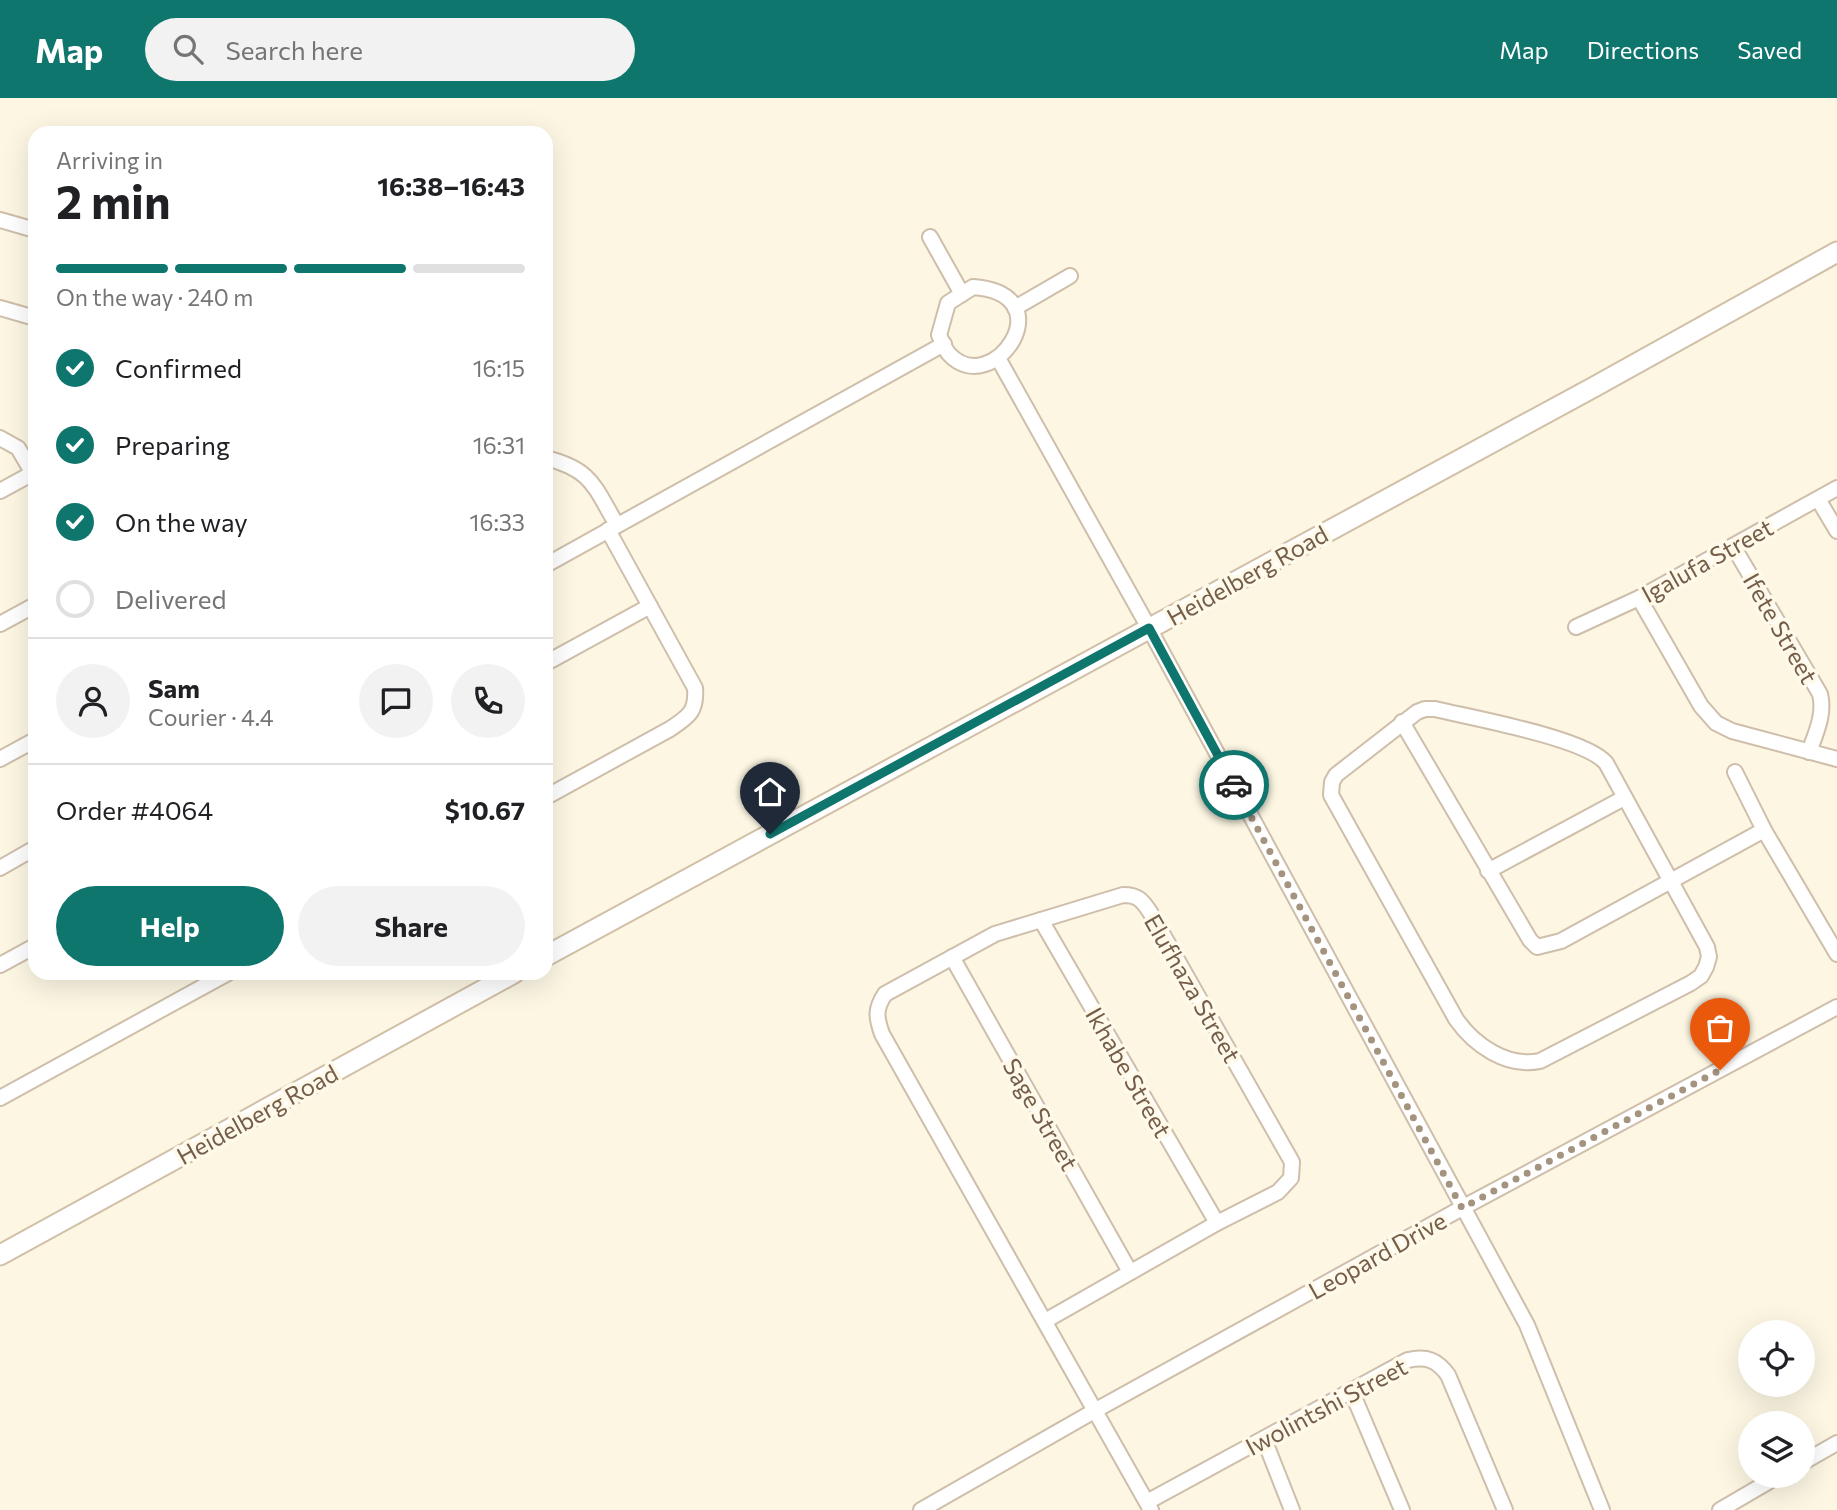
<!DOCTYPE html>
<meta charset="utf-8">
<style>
:root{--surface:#fff;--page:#f2f2f2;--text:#202124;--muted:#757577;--line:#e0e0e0;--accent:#0f766e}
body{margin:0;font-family:Commissioner,sans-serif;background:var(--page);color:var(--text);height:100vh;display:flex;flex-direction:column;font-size:26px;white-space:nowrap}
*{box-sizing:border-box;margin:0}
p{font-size:23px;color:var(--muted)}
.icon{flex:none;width:38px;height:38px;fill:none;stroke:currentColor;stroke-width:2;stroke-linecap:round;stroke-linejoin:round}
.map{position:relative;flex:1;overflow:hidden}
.details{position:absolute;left:28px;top:28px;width:525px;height:854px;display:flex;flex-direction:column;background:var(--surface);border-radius:21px;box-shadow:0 7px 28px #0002}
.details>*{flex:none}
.buttons{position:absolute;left:1738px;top:1222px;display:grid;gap:14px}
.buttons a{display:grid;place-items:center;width:77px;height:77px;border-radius:50%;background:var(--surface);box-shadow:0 7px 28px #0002;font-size:35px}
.pin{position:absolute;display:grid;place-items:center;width:60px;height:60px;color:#fff;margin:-72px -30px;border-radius:50% 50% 50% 0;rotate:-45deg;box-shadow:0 0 7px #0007}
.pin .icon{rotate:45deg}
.courier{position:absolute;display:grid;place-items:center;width:70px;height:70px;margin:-35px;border:5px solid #0f766e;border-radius:50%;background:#fff;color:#222;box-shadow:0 2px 9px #0007}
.head em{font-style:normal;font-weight:700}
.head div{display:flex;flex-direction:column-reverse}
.head{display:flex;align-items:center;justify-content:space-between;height:119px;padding:0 28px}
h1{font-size:46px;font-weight:700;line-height:52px}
.bar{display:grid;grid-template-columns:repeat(4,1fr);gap:10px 7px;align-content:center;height:84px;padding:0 28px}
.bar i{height:9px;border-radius:5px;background:var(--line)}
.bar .active{background:var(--accent)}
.bar p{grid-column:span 4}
.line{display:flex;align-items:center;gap:18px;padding:0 28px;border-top:2px solid var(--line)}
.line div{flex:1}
.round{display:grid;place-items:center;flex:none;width:74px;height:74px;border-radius:37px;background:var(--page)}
ol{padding:0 28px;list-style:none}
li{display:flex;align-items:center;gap:21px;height:77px}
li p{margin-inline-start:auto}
li .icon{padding:7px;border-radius:50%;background:var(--accent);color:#fff;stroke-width:4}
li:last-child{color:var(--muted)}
li i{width:38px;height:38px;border:4px solid var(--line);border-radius:50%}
.primary-button{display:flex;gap:14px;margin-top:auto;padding:14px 28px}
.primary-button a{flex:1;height:80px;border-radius:42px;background:var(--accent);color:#fff;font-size:28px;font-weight:700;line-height:80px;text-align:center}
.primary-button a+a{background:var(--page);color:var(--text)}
header{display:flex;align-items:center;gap:42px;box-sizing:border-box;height:98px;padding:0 35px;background:var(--accent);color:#fff}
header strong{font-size:33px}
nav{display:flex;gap:38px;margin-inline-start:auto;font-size:24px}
.search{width:490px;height:63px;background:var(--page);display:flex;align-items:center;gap:18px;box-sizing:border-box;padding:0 24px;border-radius:38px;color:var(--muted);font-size:26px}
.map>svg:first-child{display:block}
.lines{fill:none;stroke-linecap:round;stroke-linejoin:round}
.street-casing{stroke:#cebeaa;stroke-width:18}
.secondary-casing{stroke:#d1bfa7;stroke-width:23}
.street{stroke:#fff;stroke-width:14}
.secondary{stroke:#fff;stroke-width:19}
.done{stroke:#a4937f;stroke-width:7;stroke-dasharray:0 12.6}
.route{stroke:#0f766e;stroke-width:9}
.labels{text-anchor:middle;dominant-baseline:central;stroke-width:7;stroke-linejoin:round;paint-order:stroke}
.street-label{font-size:24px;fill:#745e49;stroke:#fff9ea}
</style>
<header>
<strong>Map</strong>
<div class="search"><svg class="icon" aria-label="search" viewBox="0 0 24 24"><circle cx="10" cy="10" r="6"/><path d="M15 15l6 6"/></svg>Search here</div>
<nav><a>Map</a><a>Directions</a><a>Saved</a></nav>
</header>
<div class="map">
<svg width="1837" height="1412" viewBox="0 0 1837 1412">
<rect width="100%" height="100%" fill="#fcf6e3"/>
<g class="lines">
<g class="street-casing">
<g id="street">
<path d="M0,122L35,132"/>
<path d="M930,139L962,196"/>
<path d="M973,189C1067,196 992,303 949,256C945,252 942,243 939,237L948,205Z"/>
<path d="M0,210L35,220"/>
<path d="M1015,210L1070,178"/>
<path d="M998,260L1149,530L1527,1227L1602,1412"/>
<path d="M0,340L18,350L35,379"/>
<path d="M546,360C593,372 594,389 617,427"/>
<path d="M0,393L33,375"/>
<path d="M1818,401L1837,433"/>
<path d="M1733,448L1820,596C1825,616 1816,635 1809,654"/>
<path d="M546,467L944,246"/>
<path d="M1639,500L1701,608L1716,625L1732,633L1837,661"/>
<path d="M0,526L35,507"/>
<path d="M1576,529L1639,500L1837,390"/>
<path d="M546,565L650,508"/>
<path d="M1425,611H1435C1472,620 1585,640 1606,665L1707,849L1709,859L1706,869L1701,878L1691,885L1540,963C1507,970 1474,947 1456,921L1331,697L1332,684L1336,677L1417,614Z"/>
<path d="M1402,624L1530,842L1537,849L1561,843L1764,732"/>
<path d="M0,661L35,642"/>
<path d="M1735,674L1764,732L1837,856"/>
<path d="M546,699L670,631C688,619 697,614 695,590L608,432"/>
<path d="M0,770L35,750"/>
<path d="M1488,773L1624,700"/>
<path d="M1041,822L1217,1125"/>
<path d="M952,859L1130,1174"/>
<path d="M0,867L35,848"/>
<path d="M0,1000L228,875"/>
<path d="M1045,1223L1217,1125L1278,1094L1291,1080L1292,1064L1150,814C1142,802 1138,797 1123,797L995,836L885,896C875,911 876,919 882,936L1151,1412"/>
<path d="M1351,1292L1402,1412"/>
<path d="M1264,1341L1292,1412"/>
<path d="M1802,1365L1837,1345"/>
<path d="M1147,1404L1408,1262C1427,1258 1437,1262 1448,1277L1505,1412"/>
<path d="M921,1412L1096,1312L1462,1110L1837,909"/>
<path d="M1720,1412L1780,1377"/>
</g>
</g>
<g class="secondary-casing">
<g id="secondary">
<path d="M546,858L1594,289L1837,154"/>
<path d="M0,1157L514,875"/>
</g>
</g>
<use href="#street" class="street"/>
<use href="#secondary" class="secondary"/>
</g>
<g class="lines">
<path class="done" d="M1234,687L1462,1110L1720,972"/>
<path class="route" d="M770,736L1149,530L1234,687"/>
</g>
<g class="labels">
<g class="street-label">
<text transform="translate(1707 462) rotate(-29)">Igalufa Street</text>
<text transform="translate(1247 477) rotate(-29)">Heidelberg Road</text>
<text transform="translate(1781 530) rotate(60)">Ifete Street</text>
<text transform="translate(1193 890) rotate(60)">Elufhaza Street</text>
<text transform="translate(1129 974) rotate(60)">Ikhabe Street</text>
<text transform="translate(257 1016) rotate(-29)">Heidelberg Road</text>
<text transform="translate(1041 1016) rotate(60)">Sage Street</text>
<text transform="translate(1377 1157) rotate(-29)">Leopard Drive</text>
<text transform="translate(1326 1308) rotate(-28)">Iwolintshi Street</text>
</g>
</g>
</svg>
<div class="buttons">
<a><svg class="icon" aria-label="locate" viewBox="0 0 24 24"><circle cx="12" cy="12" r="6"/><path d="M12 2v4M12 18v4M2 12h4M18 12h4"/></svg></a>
<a><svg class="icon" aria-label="layers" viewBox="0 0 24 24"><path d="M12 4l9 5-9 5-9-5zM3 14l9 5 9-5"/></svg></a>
</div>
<div class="pin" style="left:1720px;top:972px;background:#ea580c"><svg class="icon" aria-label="bag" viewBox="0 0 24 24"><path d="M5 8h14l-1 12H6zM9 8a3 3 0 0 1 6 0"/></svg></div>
<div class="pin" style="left:770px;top:736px;background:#1f2937"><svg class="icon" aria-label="home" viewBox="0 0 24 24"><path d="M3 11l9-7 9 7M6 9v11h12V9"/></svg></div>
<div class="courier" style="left:1234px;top:687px"><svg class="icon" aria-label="car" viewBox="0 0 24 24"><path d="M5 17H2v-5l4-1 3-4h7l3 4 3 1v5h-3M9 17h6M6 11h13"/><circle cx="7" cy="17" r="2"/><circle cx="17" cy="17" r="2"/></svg></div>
<section class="details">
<div class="head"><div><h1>2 min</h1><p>Arriving in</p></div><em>16:38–16:43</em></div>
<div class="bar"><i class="active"></i><i class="active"></i><i class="active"></i><i></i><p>On the way · 240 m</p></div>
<ol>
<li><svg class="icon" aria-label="check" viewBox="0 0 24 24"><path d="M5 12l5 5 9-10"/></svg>Confirmed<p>16:15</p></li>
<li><svg class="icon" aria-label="check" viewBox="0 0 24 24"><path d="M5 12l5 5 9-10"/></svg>Preparing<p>16:31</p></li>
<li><svg class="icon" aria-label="check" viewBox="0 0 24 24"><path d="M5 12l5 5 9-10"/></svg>On the way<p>16:33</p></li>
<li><i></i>Delivered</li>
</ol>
<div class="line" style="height:126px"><a class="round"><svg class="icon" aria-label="person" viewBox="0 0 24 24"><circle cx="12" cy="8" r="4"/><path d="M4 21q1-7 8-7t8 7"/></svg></a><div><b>Sam</b><p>Courier · 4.4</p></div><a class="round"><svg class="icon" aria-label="chat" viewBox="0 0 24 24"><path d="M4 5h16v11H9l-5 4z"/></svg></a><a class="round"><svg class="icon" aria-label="phone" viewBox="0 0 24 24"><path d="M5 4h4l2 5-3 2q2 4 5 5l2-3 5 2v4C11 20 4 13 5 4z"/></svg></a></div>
<div class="line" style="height:91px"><div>Order #4064</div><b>$10.67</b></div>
<div class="primary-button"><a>Help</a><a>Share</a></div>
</section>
</div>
